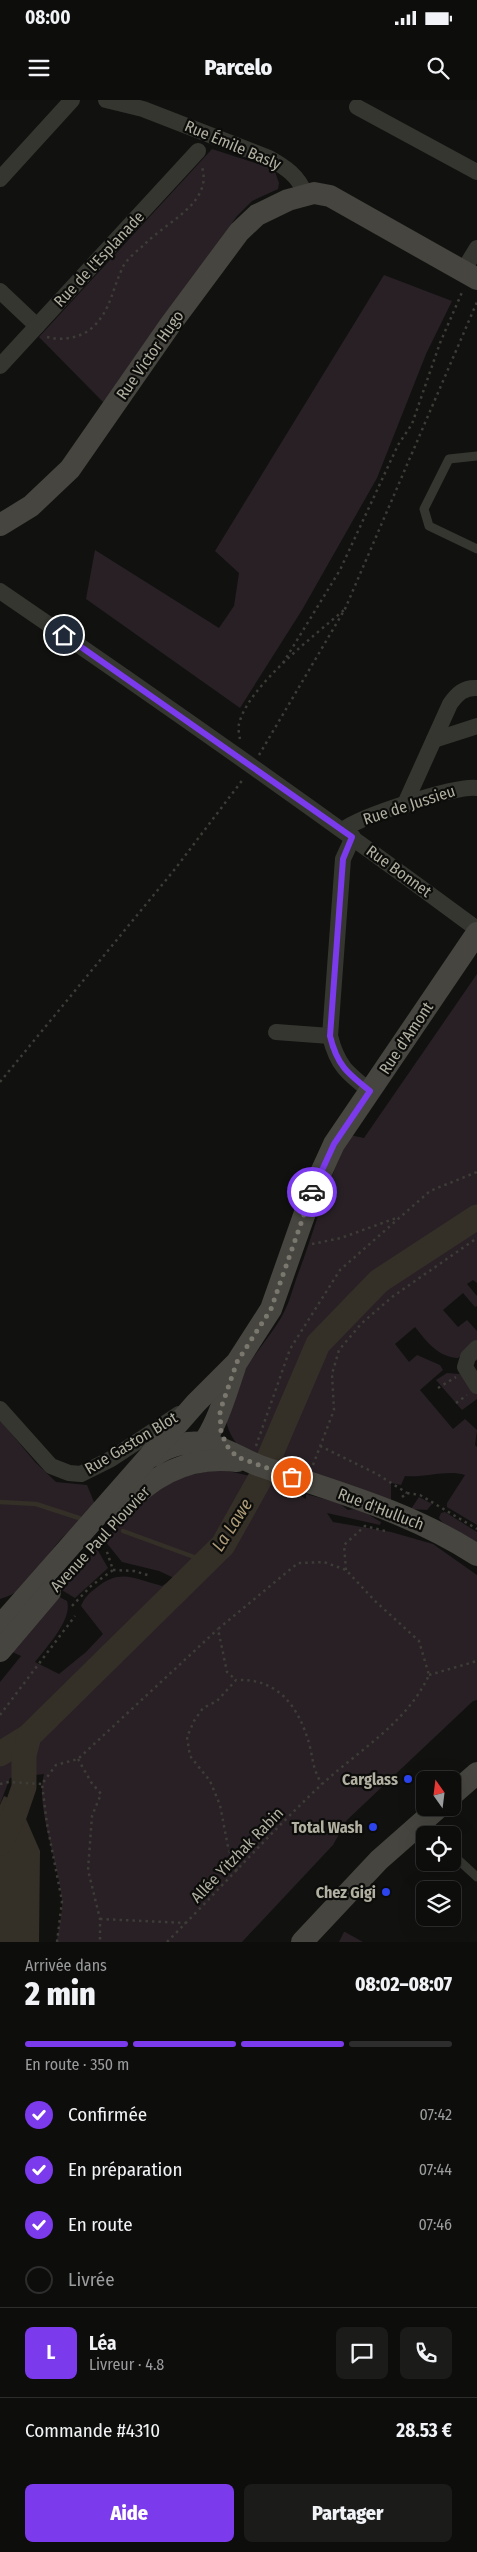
<!DOCTYPE html>
<html lang="fr">
<meta charset="utf-8">
<style>
:root{--surface:#0d0d0c;--page:#1b1b1a;--text:#f1f3f6;--muted:#9a9c9d;--line:#2d2d2d;--accent:#7c3aed}
body{margin:0;font-family:"Fira Sans Condensed",sans-serif;background:var(--page);color:var(--text);height:100vh;display:flex;flex-direction:column;font-size:19px;white-space:nowrap}
*{box-sizing:border-box;margin:0}
p{font-size:16px;color:var(--muted)}
.icon{flex:none;width:28px;height:28px;fill:none;stroke:currentColor;stroke-width:2;stroke-linecap:round;stroke-linejoin:round}
.map{position:relative;height:1842px;overflow:hidden}
.details{display:flex;flex-direction:column;background:var(--surface);flex:1}
.details>*{flex:none}
.needle{width:32px;rotate:346deg}
.fabs{position:absolute;left:416px;top:1671px;display:grid;gap:10px}
.fabs a{display:grid;place-items:center;width:45px;height:45px;border-radius:8px;background:var(--surface);box-shadow:0 5px 20px #0002,0 0 0 1px var(--line);font-size:25px}
.pin{position:absolute;display:grid;place-items:center;width:42px;height:42px;color:#fff;margin:-21px;border:2px solid #fff;border-radius:50%;box-shadow:0 1px 5px #0007}
.courier{position:absolute;display:grid;place-items:center;width:50px;height:50px;margin:-25px;border:4px solid #7c3aed;border-radius:50%;background:#fff;color:#222;box-shadow:0 1px 6px #0007}
.overview em{font-style:normal;font-weight:800}
.overview div{display:flex;flex-direction:column-reverse}
.overview{display:flex;align-items:center;justify-content:space-between;height:85px;padding:0 25px}
h1{font-size:32px;font-weight:800;line-height:38px}
.bar{display:grid;grid-template-columns:repeat(4,1fr);gap:8px 5px;align-content:center;height:60px;padding:0 25px}
.bar i{height:6px;border-radius:4px;background:var(--line)}
.bar .current{background:var(--accent)}
.bar p{grid-column:span 4}
.line{display:flex;align-items:center;gap:12px;padding:0 25px;border-top:1px solid var(--line)}
.line div{flex:1}
.round{display:grid;place-items:center;flex:none;width:52px;height:52px;border-radius:8px;background:var(--page)}
ol{padding:0 25px;list-style:none}
li{display:flex;align-items:center;gap:15px;height:55px}
li p{margin-inline-start:auto}
li .icon{padding:5px;border-radius:50%;background:var(--accent);color:#fff;stroke-width:4}
li:last-child{color:var(--muted)}
li i{width:28px;height:28px;border:2px solid var(--line);border-radius:50%}
.action{display:flex;gap:10px;margin-top:auto;padding:10px 25px}
.action a{flex:1;height:58px;border-radius:8px;background:var(--accent);color:#fff;font-size:20px;font-weight:800;line-height:58px;text-align:center}
.action a+a{background:var(--page);color:var(--text)}
.status{display:flex;justify-content:space-between;align-items:center;height:35px;padding:0 25px;background:var(--surface);direction:ltr}
.status svg{height:14px;fill:currentColor}
header{display:flex;justify-content:space-between;align-items:center;height:65px;padding:0 25px;background:var(--surface);font-size:22px;font-weight:800}
.map>svg:first-child{display:block}
.green{fill:#282025}
.water{fill:#342f27}
.lines{fill:none;stroke-linecap:round;stroke-linejoin:round}
.stream{stroke:#342f27;stroke-width:4.5}
.river{stroke:#342f27;stroke-width:25}
.path{stroke:#3d3c37;stroke-width:2.5;stroke-dasharray:2.5 4;stroke-linecap:butt}
.lane{stroke:#363631;stroke-width:9}
.street{stroke:#363631;stroke-width:16}
.secondary{stroke:#46453f;stroke-width:22}
.done{stroke:#7a786e;stroke-width:5;stroke-dasharray:0 9}
.route{stroke:#7c3aed;stroke-width:6}
.poi-dot{fill:#2b44ee;stroke:#0c0c0b;stroke-width:2}
.labels{text-anchor:middle;dominant-baseline:central;stroke-width:4.5;stroke-linejoin:round;paint-order:stroke}
.street-label{font-size:16px;fill:#b2b0a1;stroke:#0c0c0b}
.poi-label{font-size:16px;font-weight:bold;fill:#b2b0a1;stroke:#0c0c0b;text-anchor:end}
.water-label{font-size:18px;font-style:italic;fill:#ad9c77;stroke:#0c0c0b}
</style>
<div class="status"><b>08:00</b><svg viewBox="0 0 49 12"><path d="M0 12V9h3v3zM5 12V6h3v6zM10 12V3h3v9zM15 12V0h3v12zM26 1h20v11H26zM47 4h2v5h-2z"/></svg></div>
<header><svg class="icon" aria-label="menu" viewBox="0 0 24 24"><path d="M4 6h16M4 12h16M4 18h16"/></svg>Parcelo<svg class="icon" aria-label="search" viewBox="0 0 24 24"><circle cx="10" cy="10" r="6"/><path d="M15 15l6 6"/></svg></header>
<div class="map">
<svg width="477" height="1842" viewBox="0 0 477 1842">
<rect width="100%" height="100%" fill="#111110"/>
<g class="green">
<path d="M212,49L274,69L279,83L278,89L252,101L237,116L104,303L39,237Z"/>
<path d="M384,175L452,201L426,254L377,378L302,510L240,608L86,499L95,450L219,528L234,506L239,473L215,451Z"/>
<path d="M477,874V1183L473,1180L467,1184L477,1196V1206L475,1207L463,1193L443,1210L458,1227L467,1220L477,1231V1242L458,1258C438,1257 427,1242 415,1227L395,1244L409,1262L417,1255L440,1265L443,1270L420,1290L453,1329L465,1319L477,1330L475,1345L477,1347V1425L447,1407V1403L465,1375C447,1369 425,1378 405,1376L401,1385L391,1383V1401L243,1351C233,1341 224,1326 226,1311C231,1279 266,1244 282,1216C289,1204 293,1188 298,1174C316,1127 327,1080 350,1035L364,1038Z"/>
<path d="M447,1273L460,1274L477,1294V1299L462,1310L436,1280Z"/>
<path d="M0,1320L35,1362L56,1382L87,1385L96,1407C85,1417 73,1427 62,1438C41,1460 33,1490 0,1499Z"/>
<path d="M219,1369L277,1382L306,1399V1394L339,1403L348,1410C361,1406 371,1417 381,1422L380,1425L327,1413L333,1422L391,1432L433,1444L477,1475V1600L473,1601L347,1720L333,1745L242,1842H57C58,1829 63,1813 62,1800C59,1765 35,1706 44,1674L10,1678L0,1704V1582L21,1556L8,1550L56,1495L67,1501C73,1519 46,1548 35,1562L59,1574L86,1552L103,1534L81,1506C84,1498 89,1493 96,1488C121,1468 134,1479 162,1486L174,1478L159,1471L122,1462L105,1441L124,1417L168,1380Z"/>
<path d="M419,1397L432,1404L427,1410L411,1409Z"/>
<path d="M445,1412L477,1432V1445L442,1422L439,1418L441,1413Z"/>
<path d="M97,1449L108,1468L75,1498L60,1489Z"/>
<path d="M344,1832H345L363,1842H339Z"/>
</g>
<path class="water" d="M4,1696L19,1703L40,1751L39,1842H0V1705Z"/>
<g class="lines">
<g class="stream">
<path d="M0,1402L36,1404L79,1418"/>
<path d="M123,1431L205,1461"/>
</g>
<g class="river">
<path d="M0,1654L29,1636"/>
<path d="M0,1743L14,1716L24,1687V1655L29,1636L223,1445L260,1379L318,1244L379,1181L477,1117"/>
</g>
<g class="path">
<path d="M47,237C63,241 82,238 94,226C111,209 112,190 122,169C125,160 137,151 145,144C166,122 213,103 202,67"/>
<path d="M283,563L340,470L398,345L412,324L440,243L463,190"/>
<path d="M240,639C239,635 238,628 239,624C248,586 314,536 344,510"/>
<path d="M259,655L345,509L477,202"/>
<path d="M0,982L175,769L244,678"/>
<path d="M312,1144L341,1138L399,1117"/>
<path d="M438,1288L456,1277"/>
<path d="M456,1303L467,1295"/>
<path d="M256,1346L290,1249L340,1170L430,1091L477,1072"/>
<path d="M320,1346L377,1374L407,1393"/>
<path d="M313,1365L334,1310L332,1274L339,1250L361,1224L392,1197L477,1138"/>
<path d="M402,1397L407,1393L420,1395L477,1429"/>
<path d="M113,1470L134,1471L151,1476"/>
<path d="M346,1470L344,1445L365,1426L389,1432"/>
<path d="M72,1506L91,1486L113,1470L106,1449"/>
<path d="M429,1575L477,1561"/>
<path d="M0,1615L75,1516"/>
<path d="M78,1659L91,1682L101,1694L92,1716L88,1770L100,1819V1842"/>
<path d="M0,1684L9,1682L42,1684"/>
<path d="M237,1771L228,1747L220,1705L210,1681L190,1656L187,1637L194,1621L203,1608L217,1601L236,1580C278,1578 298,1606 309,1643C313,1658 313,1671 322,1684"/>
<path d="M100,1819L186,1823"/>
<path d="M57,1842L62,1801L47,1724L42,1684L56,1665L78,1659L218,1529"/>
<path d="M167,1842C219,1790 268,1735 321,1685C359,1650 407,1623 429,1575L419,1541L375,1501L346,1470L324,1462L298,1463L218,1529L227,1572L236,1580"/>
</g>
<g class="lane">
<path d="M477,356L449,359L424,409L429,426L477,449"/>
<path d="M420,1724L432,1735"/>
<path d="M452,1754L477,1777"/>
</g>
<g class="street">
<path d="M106,0L143,9L269,58C285,67 299,76 305,94"/>
<path d="M357,7L477,72"/>
<path d="M0,79L72,0"/>
<path d="M463,171L477,148"/>
<path d="M0,191L37,226"/>
<path d="M0,266L198,51"/>
<path d="M0,491C161,601 320,713 477,829"/>
<path d="M434,640L477,626"/>
<path d="M404,706L450,604C457,594 464,587 477,588"/>
<path d="M343,730C360,716 456,685 477,688"/>
<path d="M353,737L343,759L330,936C337,965 347,973 370,991"/>
<path d="M276,932L330,936"/>
<path d="M477,1248L468,1257L465,1267L477,1286"/>
<path d="M0,1309L51,1366L69,1373L81,1374L111,1359L179,1314"/>
</g>
<g class="secondary">
<path d="M0,425L31,406L70,369L170,225L239,132L257,115L288,100L314,93L330,96L477,179"/>
<path d="M193,1352C214,1340 227,1289 235,1267"/>
<path d="M154,1356C169,1345 190,1340 208,1344C226,1348 243,1360 260,1366C336,1392 409,1411 477,1455"/>
<path d="M122,1409C152,1375 191,1355 237,1361"/>
<path d="M0,1526L196,1303L237,1262L271,1209L313,1090L334,1044L477,833"/>
<path d="M0,1551L50,1492"/>
<path d="M452,1695L477,1673"/>
<path d="M302,1842L379,1760L438,1708"/>
</g>
</g>
<g class="lines">
<path class="done" d="M292,1377L237,1357L227,1346L221,1332L220,1311L237,1262L271,1209L312,1092"/>
<path class="route" d="M64,535L352,737L343,759L330,936C337,965 347,973 370,991L334,1044L312,1092"/>
</g>
<g class="poi-dot">
<circle cx="408" cy="1679" r="5"/>
<circle cx="373" cy="1727" r="5"/>
<circle cx="386" cy="1792" r="5"/>
</g>
<g class="labels">
<g class="street-label">
<text transform="translate(233 45) rotate(23)">Rue Émile Basly</text>
<text transform="translate(99 159) rotate(-47)">Rue de l'Esplanade</text>
<text transform="translate(150 255) rotate(-55)">Rue Victor Hugo</text>
<text transform="translate(409 705) rotate(-18)">Rue de Jussieu</text>
<text transform="translate(399 771) rotate(36)">Rue Bonnet</text>
<text transform="translate(406 938) rotate(-56)">Rue d'Amont</text>
<text transform="translate(131 1343) rotate(-31)">Rue Gaston Blot</text>
<text transform="translate(381 1409) rotate(21)">Rue d'Hulluch</text>
<text transform="translate(100 1439) rotate(-47)">Avenue Paul Plouvier</text>
<text transform="translate(237 1755) rotate(-46)">Allée Yitzhak Rabin</text>
</g>
<g class="poi-label">
<text x="398" y="1679">Carglass</text>
<text x="363" y="1727">Total Wash</text>
<text x="376" y="1792">Chez Gigi</text>
</g>
<g class="water-label">
<text transform="translate(232 1425) rotate(-57)">La Lawe</text>
</g>
</g>
</svg>
<div class="fabs">
<a><svg class="needle" viewBox="-14 -14 28 28"><path d="M0-13l5 13h-10z" fill="#e53935"/><path d="M0 13l5-13h-10z" fill="#9a9c9d"/></svg></a>
<a><svg class="icon" aria-label="locate" viewBox="0 0 24 24"><circle cx="12" cy="12" r="6"/><path d="M12 2v4M12 18v4M2 12h4M18 12h4"/></svg></a>
<a><svg class="icon" aria-label="layers" viewBox="0 0 24 24"><path d="M12 4l9 5-9 5-9-5zM3 14l9 5 9-5"/></svg></a>
</div>
<div class="pin" style="left:292px;top:1377px;background:#ea580c"><svg class="icon" aria-label="bag" viewBox="0 0 24 24"><path d="M5 8h14l-1 12H6zM9 8a3 3 0 0 1 6 0"/></svg></div>
<div class="pin" style="left:64px;top:535px;background:#1f2937"><svg class="icon" aria-label="home" viewBox="0 0 24 24"><path d="M3 11l9-7 9 7M6 9v11h12V9"/></svg></div>
<div class="courier" style="left:312px;top:1092px"><svg class="icon" aria-label="car" viewBox="0 0 24 24"><path d="M5 17H2v-5l4-1 3-4h7l3 4 3 1v5h-3M9 17h6M6 11h13"/><circle cx="7" cy="17" r="2"/><circle cx="17" cy="17" r="2"/></svg></div>
</div>
<section class="details">
<div class="overview"><div><h1>2 min</h1><p>Arrivée dans</p></div><em>08:02–08:07</em></div>
<div class="bar"><i class="current"></i><i class="current"></i><i class="current"></i><i></i><p>En route · 350 m</p></div>
<ol>
<li><svg class="icon" aria-label="check" viewBox="0 0 24 24"><path d="M5 12l5 5 9-10"/></svg>Confirmée<p>07:42</p></li>
<li><svg class="icon" aria-label="check" viewBox="0 0 24 24"><path d="M5 12l5 5 9-10"/></svg>En préparation<p>07:44</p></li>
<li><svg class="icon" aria-label="check" viewBox="0 0 24 24"><path d="M5 12l5 5 9-10"/></svg>En route<p>07:46</p></li>
<li><i></i>Livrée</li>
</ol>
<div class="line" style="height:90px"><b class="round" style="background:var(--accent);color:#fff">L</b><div><b>Léa</b><p>Livreur · 4.8</p></div><a class="round"><svg class="icon" aria-label="chat" viewBox="0 0 24 24"><path d="M4 5h16v11H9l-5 4z"/></svg></a><a class="round"><svg class="icon" aria-label="phone" viewBox="0 0 24 24"><path d="M5 4h4l2 5-3 2q2 4 5 5l2-3 5 2v4C11 20 4 13 5 4z"/></svg></a></div>
<div class="line" style="height:65px"><div>Commande #4310</div><b>28.53 €</b></div>
<div class="action"><a>Aide</a><a>Partager</a></div>
</section>
